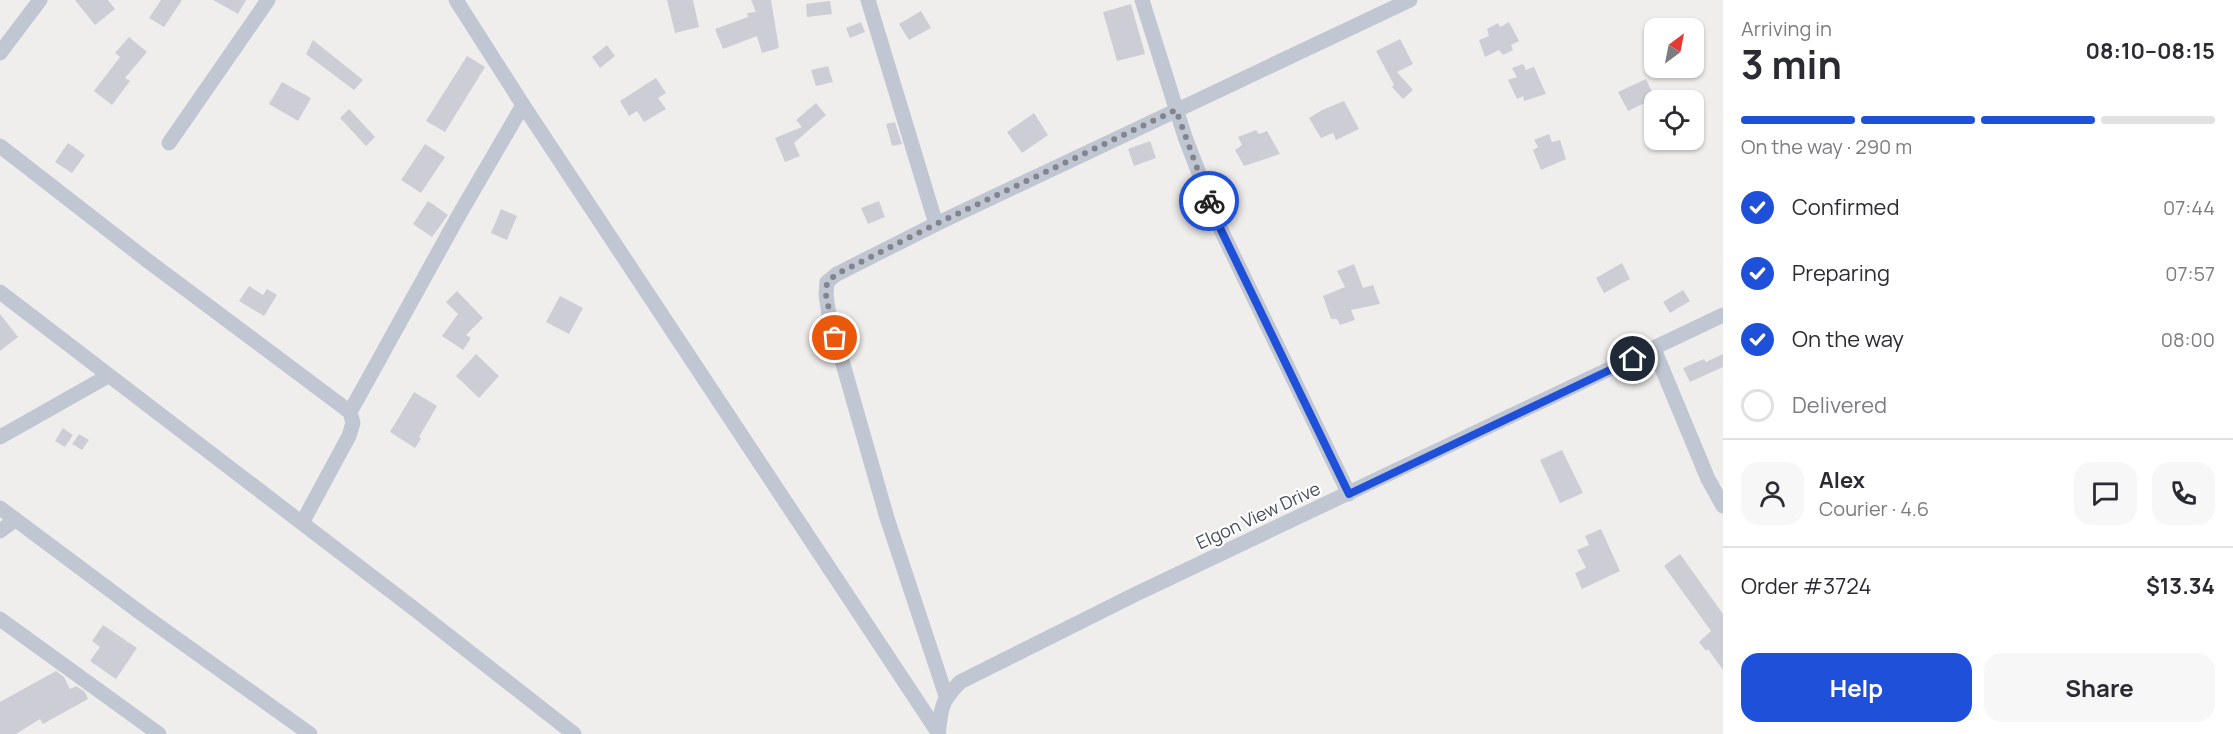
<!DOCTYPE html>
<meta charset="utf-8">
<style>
:root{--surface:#fff;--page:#f7f7f7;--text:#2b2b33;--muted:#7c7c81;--line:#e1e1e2;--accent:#1e50d9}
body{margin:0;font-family:Manrope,sans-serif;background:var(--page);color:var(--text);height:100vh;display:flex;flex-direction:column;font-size:22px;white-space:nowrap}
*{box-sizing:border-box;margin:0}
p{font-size:20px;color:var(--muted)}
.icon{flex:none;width:33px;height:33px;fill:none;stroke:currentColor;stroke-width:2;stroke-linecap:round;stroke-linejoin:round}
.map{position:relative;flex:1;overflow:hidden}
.side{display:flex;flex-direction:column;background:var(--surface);width:510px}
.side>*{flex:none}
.needle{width:39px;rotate:32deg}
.controls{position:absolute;left:1644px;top:18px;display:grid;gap:12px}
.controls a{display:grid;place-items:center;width:60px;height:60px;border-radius:12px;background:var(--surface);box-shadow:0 2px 4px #0004;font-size:30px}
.pin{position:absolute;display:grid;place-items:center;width:51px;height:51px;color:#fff;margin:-26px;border:3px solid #fff;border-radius:50%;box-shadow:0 2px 6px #0007}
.courier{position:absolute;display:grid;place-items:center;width:60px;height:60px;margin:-30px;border:4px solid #1e50d9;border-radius:50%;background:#fff;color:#222;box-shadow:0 2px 8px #0007}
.headline em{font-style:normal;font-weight:700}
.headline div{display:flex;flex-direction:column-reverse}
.headline{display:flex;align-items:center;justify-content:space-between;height:102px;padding:0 18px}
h1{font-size:39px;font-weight:700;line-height:45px}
.bar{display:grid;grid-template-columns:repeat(4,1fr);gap:9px 6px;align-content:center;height:72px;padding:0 18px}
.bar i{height:8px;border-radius:4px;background:var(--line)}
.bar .selected{background:var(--accent)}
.bar p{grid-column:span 4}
.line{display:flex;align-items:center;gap:15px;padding:0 18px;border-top:2px solid var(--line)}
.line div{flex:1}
.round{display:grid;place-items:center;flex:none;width:63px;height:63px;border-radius:18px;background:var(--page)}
ol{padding:0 18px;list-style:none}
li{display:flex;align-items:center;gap:18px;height:66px}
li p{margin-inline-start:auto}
li .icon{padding:6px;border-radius:50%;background:var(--accent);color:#fff;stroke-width:4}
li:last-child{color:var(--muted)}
li i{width:33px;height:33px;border:3px solid var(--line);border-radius:50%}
.cta{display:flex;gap:12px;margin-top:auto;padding:12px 18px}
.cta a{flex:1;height:69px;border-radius:18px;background:var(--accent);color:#fff;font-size:24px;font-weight:700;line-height:69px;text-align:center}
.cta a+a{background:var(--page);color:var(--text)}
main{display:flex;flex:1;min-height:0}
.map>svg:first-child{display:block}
.building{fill:#cdced5}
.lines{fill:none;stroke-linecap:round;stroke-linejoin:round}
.minor{stroke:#c1c7d2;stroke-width:15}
.done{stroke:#82858d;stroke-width:6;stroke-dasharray:0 10.8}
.route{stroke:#1e50d9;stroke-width:8}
.labels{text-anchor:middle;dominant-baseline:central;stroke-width:4.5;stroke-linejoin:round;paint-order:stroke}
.street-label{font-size:18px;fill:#464d5a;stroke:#fff}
</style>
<main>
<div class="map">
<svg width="1723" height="734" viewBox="0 0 1723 734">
<rect width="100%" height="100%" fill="#f0eeed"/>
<g class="building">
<path d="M75,0H108L115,9L95,25Z"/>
<path d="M161,0H182L164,27L149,18Z"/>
<path d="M213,0H246L238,14Z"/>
<path d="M667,0H693L699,27L675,33Z"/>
<path d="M751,0H771L779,48L762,53L757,36L723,49L715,29L748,17L747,13L756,12Z"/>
<path d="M830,1L832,14L807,17L806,4Z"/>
<path d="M1131,4L1145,54L1117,61L1103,12Z"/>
<path d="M921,11L931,28L909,40L899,24Z"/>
<path d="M861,22L865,32L850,38L846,28Z"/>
<path d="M1509,22L1519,41L1511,45L1513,50L1503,55L1499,50L1485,57L1479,40L1489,36L1487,29L1498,23L1500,27Z"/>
<path d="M129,37L147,52L125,78L130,81L112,105L94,91L120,57L115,53Z"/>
<path d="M1400,39L1413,64L1397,72L1413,90L1403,99L1392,87L1394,85L1376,51Z"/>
<path d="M313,40L363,80L354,90L306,54Z"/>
<path d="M607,45L615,56L600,68L592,57Z"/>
<path d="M467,56L485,67L445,132L426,121Z"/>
<path d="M1523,64L1526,70L1534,67L1546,94L1524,101L1523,96L1517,99L1508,80L1517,77L1512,68Z"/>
<path d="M828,66L833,82L816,86L811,70Z"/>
<path d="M656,78L666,93L658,98L666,109L644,122L637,111L629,116L620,101Z"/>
<path d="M1646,79L1655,98L1628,111L1618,92Z"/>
<path d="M282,82L311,98L298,121L269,104Z"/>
<path d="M1344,101L1359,129L1336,140L1333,133L1321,138L1309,118L1322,110Z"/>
<path d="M816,103L826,115L794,143L800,156L785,162L775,138L802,127L796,120Z"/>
<path d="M349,109L375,137L366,146L340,118Z"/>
<path d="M1034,113L1048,135L1022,153L1007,132Z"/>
<path d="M895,122L902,144L892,146L886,124Z"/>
<path d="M1256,130L1259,134L1267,131L1280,154L1244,166L1235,150L1242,145L1238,137Z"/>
<path d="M1549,134L1552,142L1560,140L1566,159L1541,170L1533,150L1538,147L1534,140Z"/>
<path d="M1150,141L1156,158L1134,166L1128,149Z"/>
<path d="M68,143L85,155L72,173L55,162Z"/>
<path d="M425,144L445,157L421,193L401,180Z"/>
<path d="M428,201L448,215L432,237L413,224Z"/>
<path d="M879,201L885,217L868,224L861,208Z"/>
<path d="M501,209L517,216L507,240L491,233Z"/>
<path d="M1622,263L1630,279L1604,293L1596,278Z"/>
<path d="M1354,264L1363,288L1373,285L1380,304L1351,310L1355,320L1340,325L1337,319H1331L1323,296L1345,287L1337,271Z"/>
<path d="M249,286L263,295L267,289L277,295L264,316L239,301Z"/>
<path d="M1683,290L1690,301L1670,313L1663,302Z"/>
<path d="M457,291L483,318L466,335L471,338L463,350L442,336L458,314L446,302Z"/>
<path d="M560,296L583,308L569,334L546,322Z"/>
<path d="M0,314L18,337L0,351Z"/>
<path d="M476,354L499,376L479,398L456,376Z"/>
<path d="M1723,354V367L1690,382L1683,368L1704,359L1706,362Z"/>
<path d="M414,392L437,406L419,437L421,439L415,448L390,432Z"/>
<path d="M63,428L73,435L65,447L55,441Z"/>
<path d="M79,434L89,440L82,450L72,444Z"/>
<path d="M1562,450L1583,493L1560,503L1540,460Z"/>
<path d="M1601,529L1620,571L1582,589L1575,573L1586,568L1577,550L1589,545L1585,536Z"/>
<path d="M1680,554L1723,614V670L1708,649L1706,651L1699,642L1711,631L1664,566Z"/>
<path d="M103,625L137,648L116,679L90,661L100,647L92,641Z"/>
<path d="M56,671L64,677L70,689L76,686L85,692L88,699L43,724L40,719L16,734H0V702Z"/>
</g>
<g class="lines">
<g class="minor">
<path d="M456,0L523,105L939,734"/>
<path d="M868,0L936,224"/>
<path d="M1142,0L1185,137L1221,230L1349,494"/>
<path d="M0,53L40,0"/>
<path d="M169,143L268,0"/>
<path d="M0,146L148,261L350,412L353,423L349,436L302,523"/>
<path d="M0,292L417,611L574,734"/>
<path d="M1654,349L1708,479L1723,506"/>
<path d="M350,412L459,215L523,105"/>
<path d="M0,437L108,376"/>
<path d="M0,508L142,614L310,734"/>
<path d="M0,531L15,520"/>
<path d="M0,619L159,734"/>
<path d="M946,696L887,518L829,315L826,295L827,282L837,274L936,224L1410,0"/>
<path d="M938,734C942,706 940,703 960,682L1136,594L1723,315"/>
</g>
</g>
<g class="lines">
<path class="done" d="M835,338L826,295L827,282L837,274L936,224L1176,110L1209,201"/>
<path class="route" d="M1209,201L1221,230L1349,494L1633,359"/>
</g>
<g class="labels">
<g class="street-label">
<text transform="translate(1258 515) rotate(-25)">Elgon View Drive</text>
</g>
</g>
</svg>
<div class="controls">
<a><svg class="needle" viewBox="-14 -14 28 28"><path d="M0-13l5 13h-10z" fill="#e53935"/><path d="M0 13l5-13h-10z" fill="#7c7c81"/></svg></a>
<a><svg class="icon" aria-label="locate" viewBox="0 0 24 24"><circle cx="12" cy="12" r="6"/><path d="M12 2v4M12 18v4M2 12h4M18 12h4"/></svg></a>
</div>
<div class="pin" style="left:835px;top:338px;background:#ea580c"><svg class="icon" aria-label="bag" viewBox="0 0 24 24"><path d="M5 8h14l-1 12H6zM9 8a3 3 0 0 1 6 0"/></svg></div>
<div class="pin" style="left:1633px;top:359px;background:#1f2937"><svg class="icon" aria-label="home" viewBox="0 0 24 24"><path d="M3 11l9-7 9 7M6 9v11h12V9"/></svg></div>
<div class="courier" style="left:1209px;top:201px"><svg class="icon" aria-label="bike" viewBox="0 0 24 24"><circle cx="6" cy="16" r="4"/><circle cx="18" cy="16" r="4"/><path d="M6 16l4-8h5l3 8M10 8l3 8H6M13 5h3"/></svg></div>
</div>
<section class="side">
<div class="headline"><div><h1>3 min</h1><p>Arriving in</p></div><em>08:10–08:15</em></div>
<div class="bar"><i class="selected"></i><i class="selected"></i><i class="selected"></i><i></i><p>On the way · 290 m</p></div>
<ol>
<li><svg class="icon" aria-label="check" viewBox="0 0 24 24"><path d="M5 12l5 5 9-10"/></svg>Confirmed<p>07:44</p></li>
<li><svg class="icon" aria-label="check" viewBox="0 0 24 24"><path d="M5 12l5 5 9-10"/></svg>Preparing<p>07:57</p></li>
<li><svg class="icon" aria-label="check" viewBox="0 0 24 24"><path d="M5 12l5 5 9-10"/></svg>On the way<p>08:00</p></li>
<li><i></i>Delivered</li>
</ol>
<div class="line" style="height:108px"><a class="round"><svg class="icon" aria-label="person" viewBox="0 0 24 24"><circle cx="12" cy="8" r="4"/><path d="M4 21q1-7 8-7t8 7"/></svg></a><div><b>Alex</b><p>Courier · 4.6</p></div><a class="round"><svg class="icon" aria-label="chat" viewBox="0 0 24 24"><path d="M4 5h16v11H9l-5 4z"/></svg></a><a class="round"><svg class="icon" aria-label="phone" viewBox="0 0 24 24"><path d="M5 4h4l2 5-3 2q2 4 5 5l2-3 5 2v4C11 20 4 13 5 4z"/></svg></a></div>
<div class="line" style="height:78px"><div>Order #3724</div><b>$13.34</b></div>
<div class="cta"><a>Help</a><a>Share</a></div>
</section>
</main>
